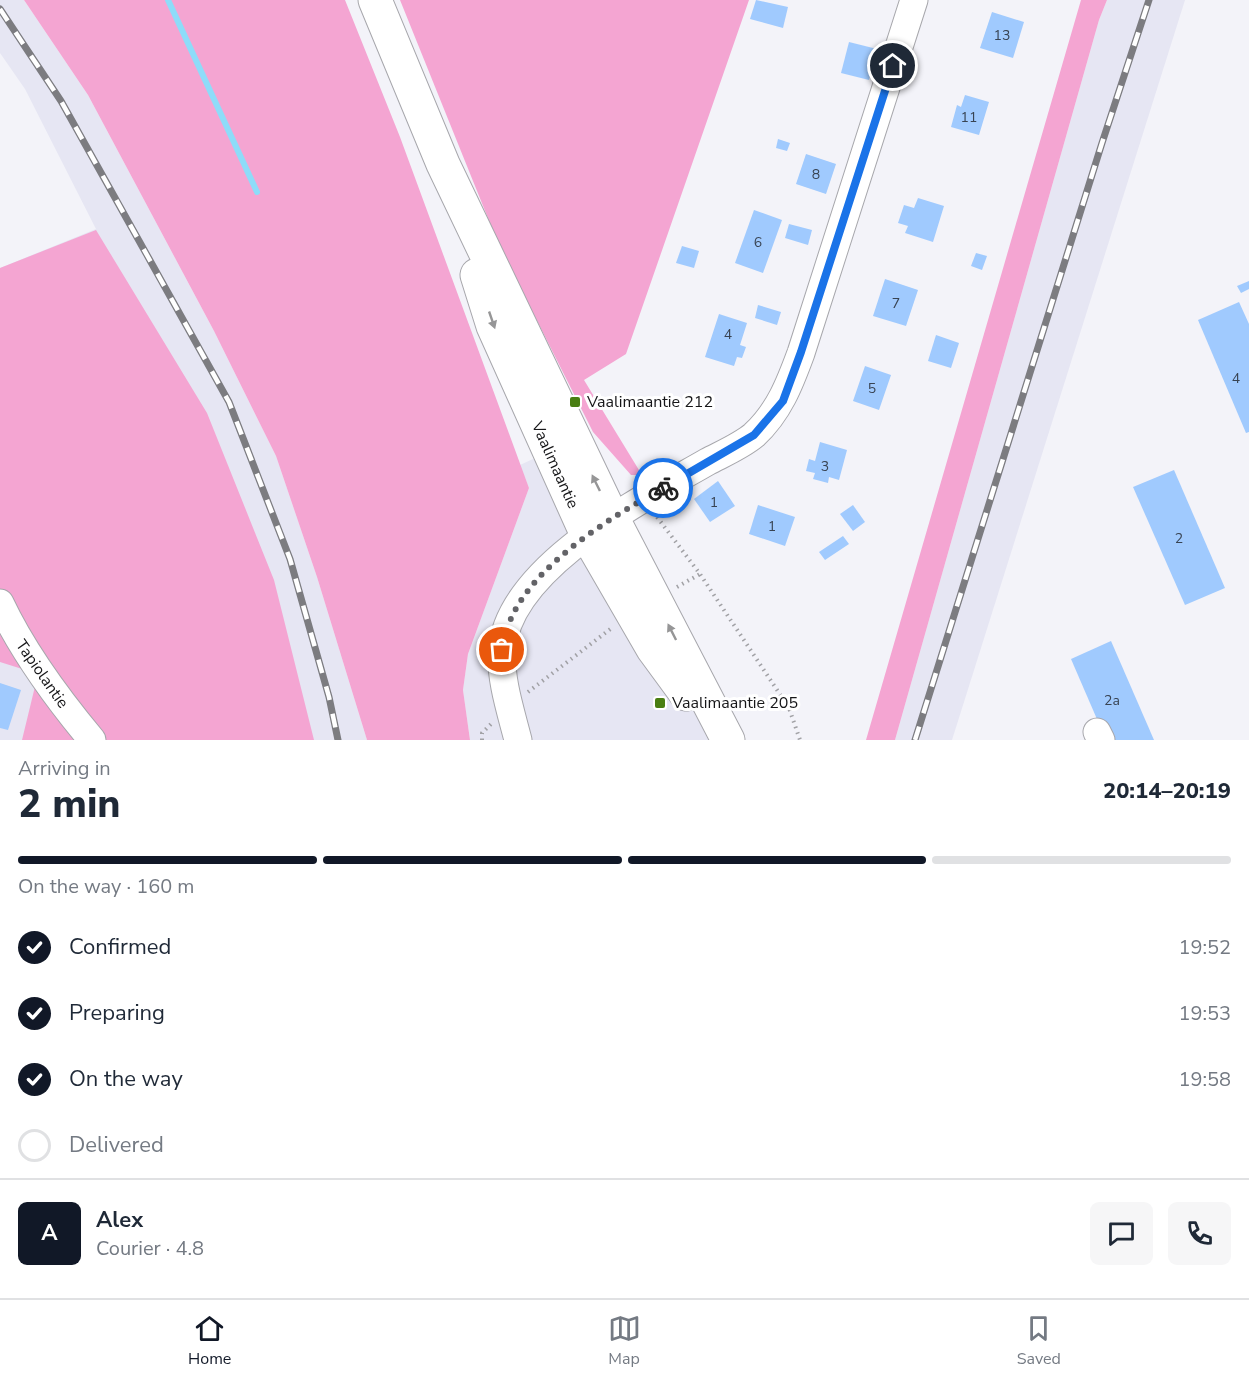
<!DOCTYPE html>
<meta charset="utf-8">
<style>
:root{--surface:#fff;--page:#f6f6f7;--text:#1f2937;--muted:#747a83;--line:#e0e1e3;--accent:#111827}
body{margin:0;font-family:"Nunito Sans",sans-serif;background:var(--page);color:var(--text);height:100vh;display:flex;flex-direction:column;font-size:22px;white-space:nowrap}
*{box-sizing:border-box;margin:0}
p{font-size:20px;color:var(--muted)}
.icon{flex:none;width:33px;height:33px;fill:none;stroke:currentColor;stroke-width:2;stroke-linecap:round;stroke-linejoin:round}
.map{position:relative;height:740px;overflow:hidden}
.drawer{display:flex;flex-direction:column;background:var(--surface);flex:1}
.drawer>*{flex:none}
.pin{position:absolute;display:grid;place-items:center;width:51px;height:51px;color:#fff;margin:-26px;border:3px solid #fff;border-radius:50%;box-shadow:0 2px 6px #0007}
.courier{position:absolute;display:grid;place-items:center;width:60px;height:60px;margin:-30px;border:4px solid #1a73e8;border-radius:50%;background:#fff;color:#222;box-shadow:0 2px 8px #0007}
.headline em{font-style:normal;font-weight:800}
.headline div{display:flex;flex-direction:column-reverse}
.headline{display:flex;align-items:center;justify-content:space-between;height:102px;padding:0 18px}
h1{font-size:39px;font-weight:800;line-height:45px}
.bar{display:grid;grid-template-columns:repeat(4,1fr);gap:9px 6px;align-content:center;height:72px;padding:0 18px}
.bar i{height:8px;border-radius:4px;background:var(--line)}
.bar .current{background:var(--accent)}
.bar p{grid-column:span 4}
.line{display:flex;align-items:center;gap:15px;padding:0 18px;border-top:2px solid var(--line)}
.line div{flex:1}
.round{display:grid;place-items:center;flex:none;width:63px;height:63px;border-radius:9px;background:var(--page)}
ol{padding:0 18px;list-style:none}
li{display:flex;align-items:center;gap:18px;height:66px}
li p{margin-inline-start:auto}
li .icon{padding:6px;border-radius:50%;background:var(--accent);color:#fff;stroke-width:4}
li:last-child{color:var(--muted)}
li i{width:33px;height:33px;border:3px solid var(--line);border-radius:50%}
.dock{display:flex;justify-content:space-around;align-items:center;height:84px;border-top:2px solid var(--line);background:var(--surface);font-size:16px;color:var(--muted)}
.dock a{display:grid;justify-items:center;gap:3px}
.dock .current{color:var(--accent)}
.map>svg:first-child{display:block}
.built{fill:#e6e6f3}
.forest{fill:#f4a5d2}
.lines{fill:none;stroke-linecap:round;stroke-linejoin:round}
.stream{stroke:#8edcf9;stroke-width:6}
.building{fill:#a0cafe}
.minor-casing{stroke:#a7a7ac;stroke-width:29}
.major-casing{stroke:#a7a7ac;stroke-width:35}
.path{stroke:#a1a1a5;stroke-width:4;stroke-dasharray:1.5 4.5;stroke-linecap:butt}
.minor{stroke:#fff;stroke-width:27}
.major{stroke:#fff;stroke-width:33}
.rail-casing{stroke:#7c7c80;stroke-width:7}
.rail{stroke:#fff;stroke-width:4.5;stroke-dasharray:14;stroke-linecap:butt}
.oneway{fill:#969697}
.done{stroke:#636367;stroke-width:6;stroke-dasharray:0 10.8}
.route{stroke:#1a73e8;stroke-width:8}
.poi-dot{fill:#497e12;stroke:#fff;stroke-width:2}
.labels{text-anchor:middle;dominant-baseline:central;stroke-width:6;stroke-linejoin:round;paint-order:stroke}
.number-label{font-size:14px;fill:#384352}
.poi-label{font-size:16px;fill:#161618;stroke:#fff;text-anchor:start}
.street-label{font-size:16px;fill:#161618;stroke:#fff}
</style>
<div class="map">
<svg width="1249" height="740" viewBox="0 0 1249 740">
<rect width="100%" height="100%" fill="#f3f3f9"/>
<g class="built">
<path d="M0,0H24L88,95L214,331L276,456L317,577L367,740H0V268L96,229L25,89L0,53Z"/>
<path d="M1107,0H1185L952,740H895L1099,20Z"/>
<path d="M561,446L725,740H470L463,690L468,654L529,488L520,465Z"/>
</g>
<g class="forest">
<path d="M24,0H345L400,137L529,488L468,654L463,690L470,740H367L317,577L276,456L214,331L88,95Z"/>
<path d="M400,0H749L626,354L584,380L642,475H631L593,432L498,243Z"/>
<path d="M1081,0H1107L1099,20L895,740H866Z"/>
<path d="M96,230L207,413L274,580L314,740H22L38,674L0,662V268Z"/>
</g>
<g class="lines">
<path class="stream" d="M168,0L257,192"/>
</g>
<g class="building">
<path d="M756,0L788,7L783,28L750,19Z"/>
<path d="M992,12L1024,22L1013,58L980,48Z"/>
<path d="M849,42L877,49L869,80L841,73Z"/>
<path d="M965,95L989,102L979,135L951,127L957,105L961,107Z"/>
<path d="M778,139L790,143L787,151L776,148Z"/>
<path d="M806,154L836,164L826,194L796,184Z"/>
<path d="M918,198L944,206L933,242L905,233L908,226L898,223L904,205L914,208Z"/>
<path d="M754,210L782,220L763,273L735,263Z"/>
<path d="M789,224L812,230L808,245L785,238Z"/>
<path d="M682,246L699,251L694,268L676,263Z"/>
<path d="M976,253L987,256L982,270L971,266Z"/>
<path d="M885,279L918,290L906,326L873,316Z"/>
<path d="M1249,281V289L1241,293L1237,286Z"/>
<path d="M1239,302L1249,324V432L1246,433L1198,320Z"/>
<path d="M758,305L781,312L777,325L755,318Z"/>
<path d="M719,314L747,323L740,345L746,347L742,358L737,357L734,366L705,357Z"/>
<path d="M936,335L959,343L951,368L928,361Z"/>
<path d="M865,366L891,375L879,410L853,401Z"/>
<path d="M820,442L847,450L839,480L829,477L828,483L813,479L815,473L806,471L809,459L815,461Z"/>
<path d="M1174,470L1225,588L1185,605L1133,487Z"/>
<path d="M718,481L735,506L710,522L694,499Z"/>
<path d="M758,505L795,517L785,546L749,534Z"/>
<path d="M853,505L865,522L853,531L840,514Z"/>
<path d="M843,536L849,544L825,560L819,552Z"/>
<path d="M1111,641L1154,740H1106L1071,659Z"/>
<path d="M0,683L21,690L8,730L0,728Z"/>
</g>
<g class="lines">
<g class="minor-casing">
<g id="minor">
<path d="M0,603C23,652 57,698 92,740"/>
<path d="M1097,732L1101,740"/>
<path d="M518,740C511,712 500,680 502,650C508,567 643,499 707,462C722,454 741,446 754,435C779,412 790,383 801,353L914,0"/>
</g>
</g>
<g class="major-casing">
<g id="major">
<path d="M375,0L443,164L612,517L728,740"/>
<path d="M477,275L493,326L587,535L653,649L686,694"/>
</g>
</g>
<g class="path">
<path d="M657,517L700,574L789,708L800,740"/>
<path d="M677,587L700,574"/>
<path d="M528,692L613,627"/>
<path d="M482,740V733L491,724"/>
</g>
<use href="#minor" class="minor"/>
<use href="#major" class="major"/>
<g class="rail-casing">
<g id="rail">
<path d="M0,9L61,101L229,402L290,559L329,697L338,740"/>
<path d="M915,740L1102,143L1149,0"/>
</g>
</g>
<use href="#rail" class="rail"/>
</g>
<defs><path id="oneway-solid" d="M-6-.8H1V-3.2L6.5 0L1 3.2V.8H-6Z" transform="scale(1.5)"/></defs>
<g class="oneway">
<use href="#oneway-solid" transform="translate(492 320) rotate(71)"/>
<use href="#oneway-solid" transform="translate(596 483) rotate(-116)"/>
<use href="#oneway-solid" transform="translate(672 632) rotate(-117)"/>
</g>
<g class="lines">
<path class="done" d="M502,650C505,641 506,631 509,623C533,564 610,518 663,488"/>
<path class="route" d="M663,488L754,435L783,401L801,352L893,66"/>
</g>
<g class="poi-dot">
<rect x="569" y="396" width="12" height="12" rx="3"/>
<rect x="654" y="697" width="12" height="12" rx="3"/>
</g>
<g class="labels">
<g class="number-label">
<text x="1002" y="35">13</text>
<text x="969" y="117">11</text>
<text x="816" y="174">8</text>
<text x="758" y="242">6</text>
<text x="896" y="303">7</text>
<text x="728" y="334">4</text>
<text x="1236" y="378">4</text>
<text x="872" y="388">5</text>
<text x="825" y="466">3</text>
<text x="714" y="502">1</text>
<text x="772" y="526">1</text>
<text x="1179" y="538">2</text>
<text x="1112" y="700">2a</text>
</g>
<g class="poi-label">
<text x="587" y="402">Vaalimaantie 212</text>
<text x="672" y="703">Vaalimaantie 205</text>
</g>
<g class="street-label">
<text transform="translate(555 465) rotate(66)">Vaalimaantie</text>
<text transform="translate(42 674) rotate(55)">Tapiolantie</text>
</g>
</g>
</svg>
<div class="pin" style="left:502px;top:650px;background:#ea580c"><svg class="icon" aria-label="bag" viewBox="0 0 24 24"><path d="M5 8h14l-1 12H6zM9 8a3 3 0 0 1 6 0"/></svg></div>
<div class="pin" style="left:893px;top:66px;background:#1f2937"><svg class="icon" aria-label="home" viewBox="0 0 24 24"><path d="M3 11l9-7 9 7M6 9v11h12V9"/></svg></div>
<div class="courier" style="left:663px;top:488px"><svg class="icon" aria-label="bike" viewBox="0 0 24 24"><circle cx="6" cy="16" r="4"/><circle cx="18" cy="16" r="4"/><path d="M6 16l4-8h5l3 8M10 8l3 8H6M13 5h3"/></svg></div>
</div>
<section class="drawer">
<div class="headline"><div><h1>2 min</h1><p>Arriving in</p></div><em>20:14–20:19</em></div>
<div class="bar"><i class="current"></i><i class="current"></i><i class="current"></i><i></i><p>On the way · 160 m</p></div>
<ol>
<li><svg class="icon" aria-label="check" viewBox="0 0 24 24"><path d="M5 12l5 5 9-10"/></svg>Confirmed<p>19:52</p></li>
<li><svg class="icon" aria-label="check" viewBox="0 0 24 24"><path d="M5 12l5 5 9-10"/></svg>Preparing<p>19:53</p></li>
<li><svg class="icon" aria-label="check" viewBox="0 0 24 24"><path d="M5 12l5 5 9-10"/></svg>On the way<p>19:58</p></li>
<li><i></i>Delivered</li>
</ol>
<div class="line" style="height:108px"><b class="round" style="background:var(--accent);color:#fff">A</b><div><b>Alex</b><p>Courier · 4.8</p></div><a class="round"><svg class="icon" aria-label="chat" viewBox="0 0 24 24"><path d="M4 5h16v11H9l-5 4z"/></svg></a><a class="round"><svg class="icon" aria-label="phone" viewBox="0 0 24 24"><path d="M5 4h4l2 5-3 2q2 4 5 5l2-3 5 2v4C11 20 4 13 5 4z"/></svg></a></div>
</section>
<nav class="dock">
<a class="current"><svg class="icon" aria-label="home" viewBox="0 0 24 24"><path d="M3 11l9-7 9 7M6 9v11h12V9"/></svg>Home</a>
<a><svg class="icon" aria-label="map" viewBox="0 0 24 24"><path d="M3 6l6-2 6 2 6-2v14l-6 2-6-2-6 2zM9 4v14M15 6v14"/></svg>Map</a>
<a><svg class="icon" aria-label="saved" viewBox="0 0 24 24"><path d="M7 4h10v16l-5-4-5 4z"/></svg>Saved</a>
</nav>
